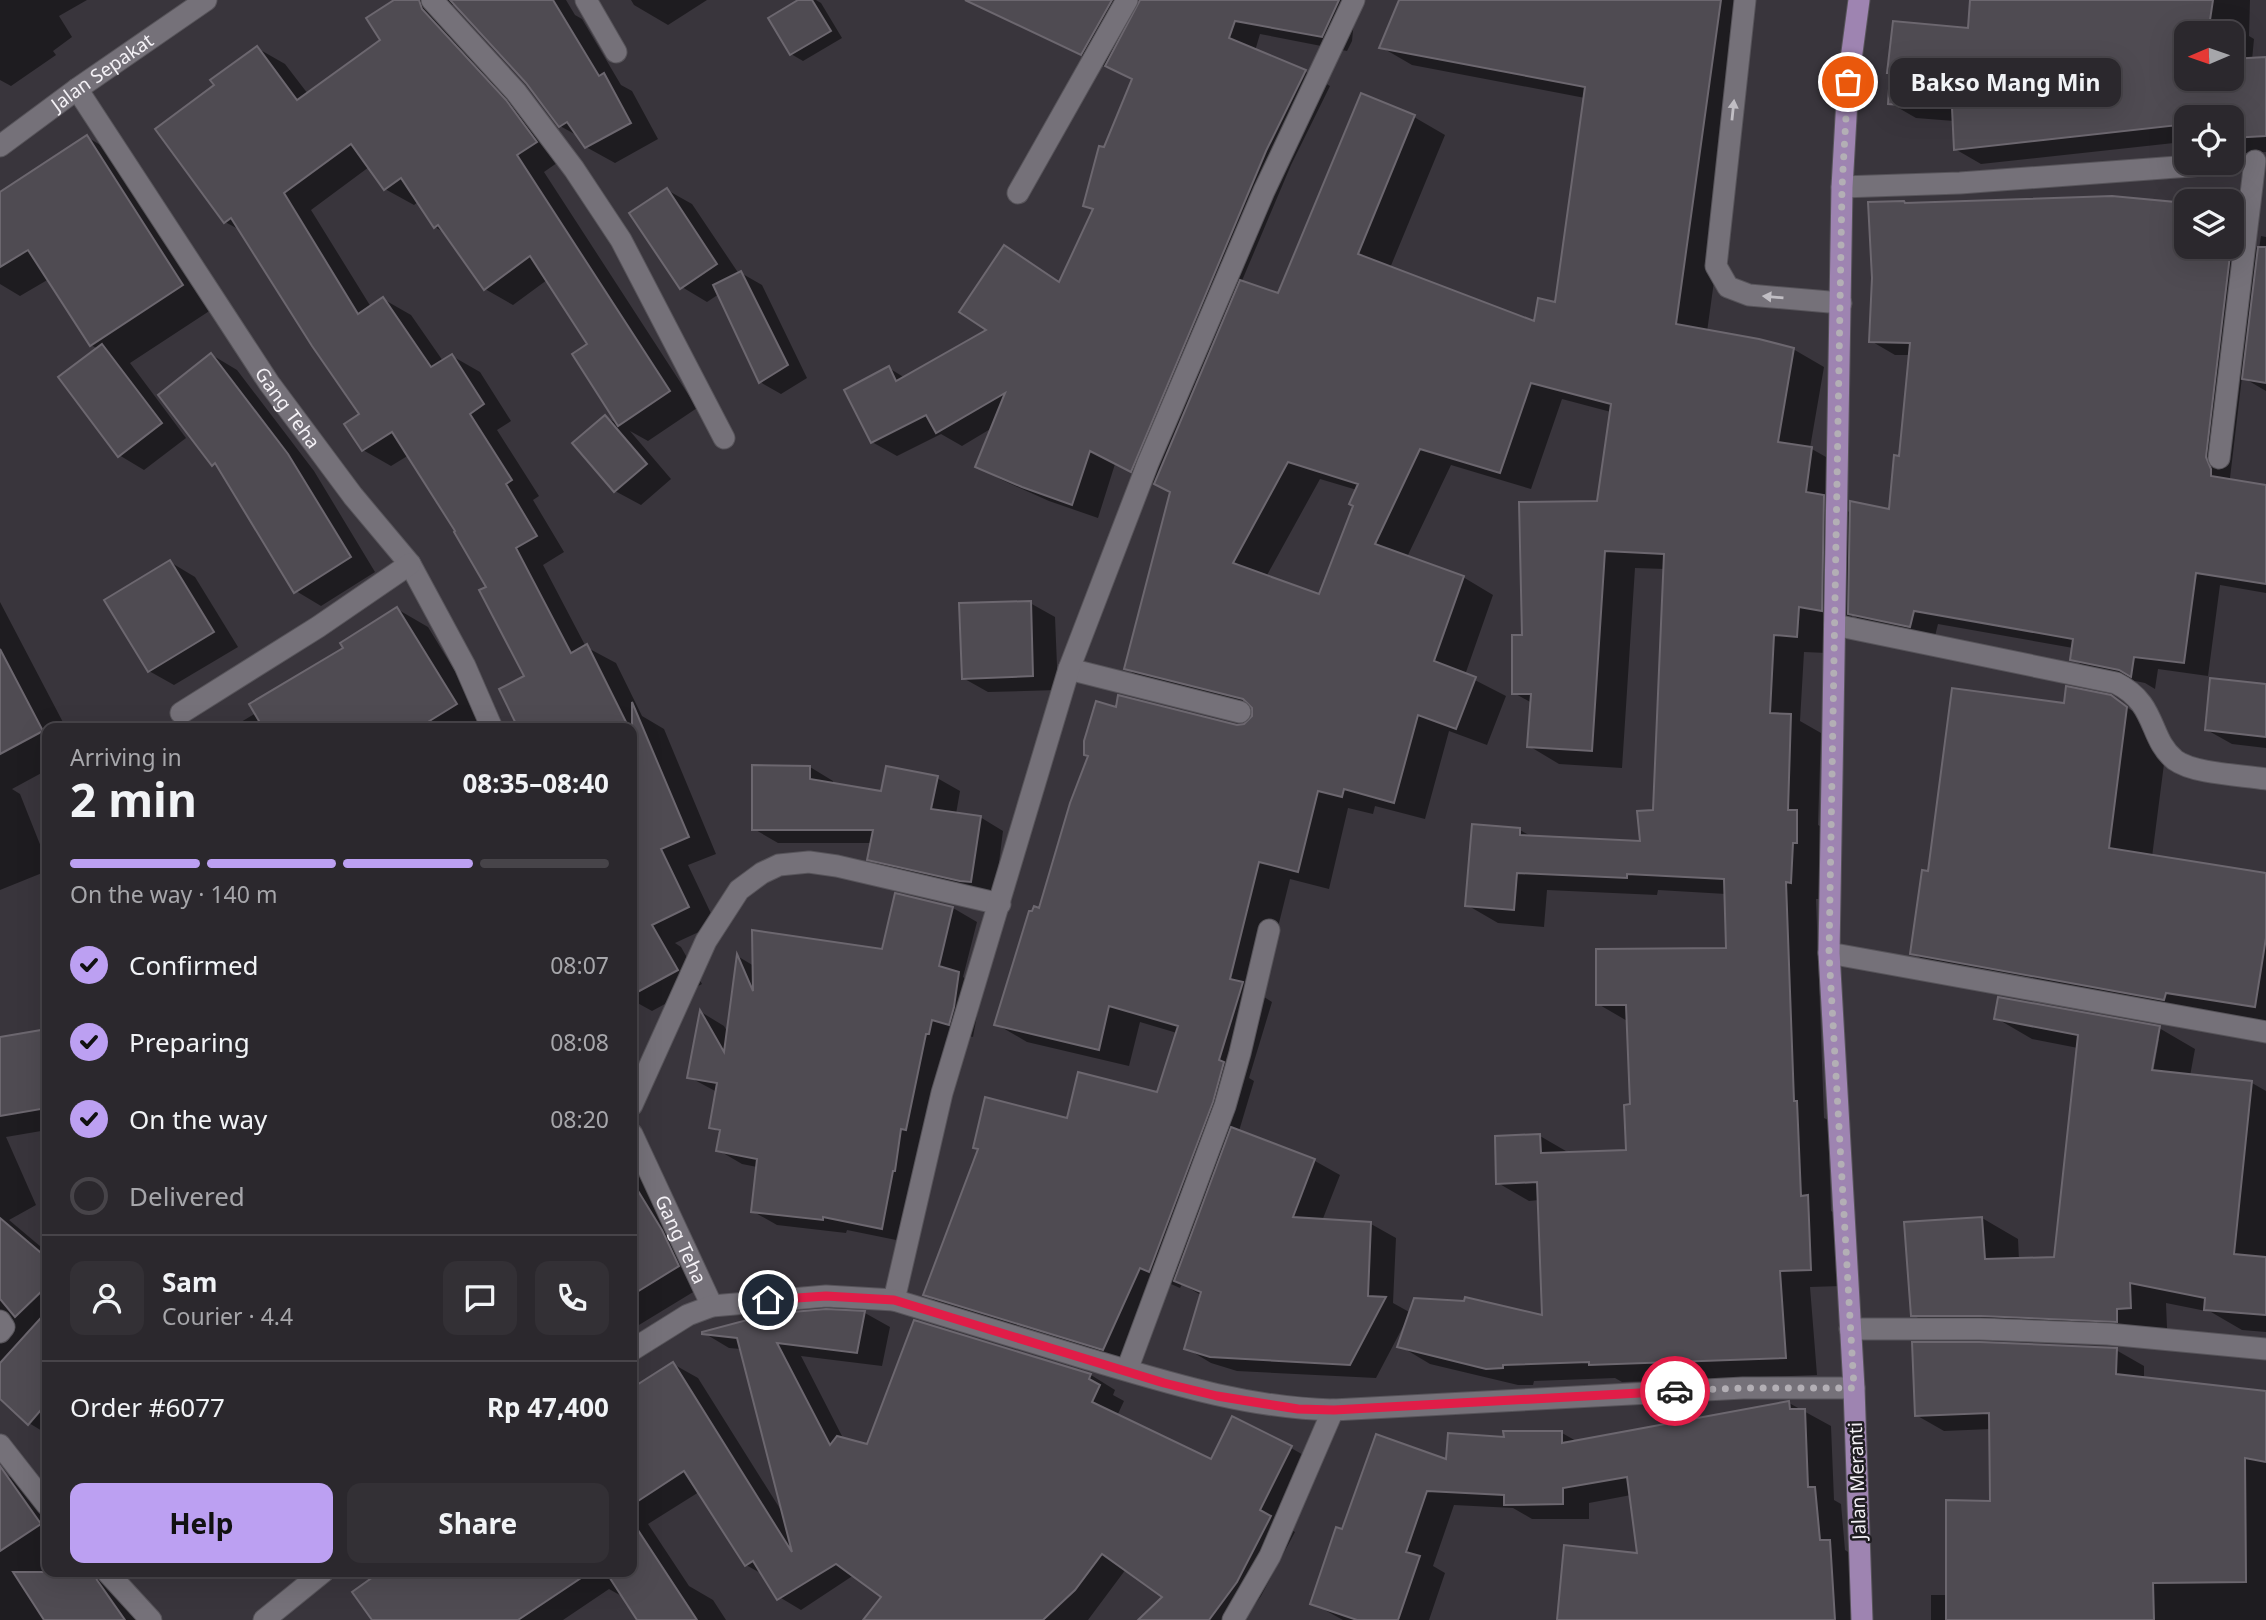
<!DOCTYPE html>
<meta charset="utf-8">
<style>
:root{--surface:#2b282d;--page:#333035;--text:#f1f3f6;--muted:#a6a6aa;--line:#474449;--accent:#bca0f2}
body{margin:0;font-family:"Noto Sans",sans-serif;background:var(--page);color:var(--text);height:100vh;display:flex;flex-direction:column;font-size:26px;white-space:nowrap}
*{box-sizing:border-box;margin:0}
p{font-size:23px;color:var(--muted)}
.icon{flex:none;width:38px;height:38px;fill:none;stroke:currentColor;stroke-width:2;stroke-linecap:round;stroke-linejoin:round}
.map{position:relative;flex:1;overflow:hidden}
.panel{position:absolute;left:42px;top:723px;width:595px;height:854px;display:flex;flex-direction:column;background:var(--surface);border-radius:14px;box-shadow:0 7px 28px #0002,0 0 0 2px var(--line)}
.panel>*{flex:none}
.needle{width:46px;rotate:268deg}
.fabs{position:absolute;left:2174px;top:21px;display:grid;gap:14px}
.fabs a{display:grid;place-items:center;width:70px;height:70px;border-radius:14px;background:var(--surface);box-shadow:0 7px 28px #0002,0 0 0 2px var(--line);font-size:35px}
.pin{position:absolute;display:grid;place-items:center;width:60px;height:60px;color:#fff;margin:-30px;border:4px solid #fff;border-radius:50%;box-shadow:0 2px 7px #0007}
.courier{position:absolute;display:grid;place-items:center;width:70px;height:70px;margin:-35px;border:5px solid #e11d48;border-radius:50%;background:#fff;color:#222;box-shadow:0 2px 9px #0007}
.bubble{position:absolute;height:49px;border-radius:14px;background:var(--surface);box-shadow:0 7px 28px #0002,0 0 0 2px var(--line);font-size:23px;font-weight:700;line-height:49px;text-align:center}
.overview em{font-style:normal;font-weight:700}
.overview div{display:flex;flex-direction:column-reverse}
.overview{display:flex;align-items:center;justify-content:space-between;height:119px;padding:0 28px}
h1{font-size:46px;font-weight:700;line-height:52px}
.bar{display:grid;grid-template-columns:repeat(4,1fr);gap:10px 7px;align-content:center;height:84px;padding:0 28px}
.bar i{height:9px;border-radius:5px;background:var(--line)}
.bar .current{background:var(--accent)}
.bar p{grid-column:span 4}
.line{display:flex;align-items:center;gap:18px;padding:0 28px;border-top:2px solid var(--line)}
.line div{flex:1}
.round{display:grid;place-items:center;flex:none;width:74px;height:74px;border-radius:14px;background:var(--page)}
ol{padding:0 28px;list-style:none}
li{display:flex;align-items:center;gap:21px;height:77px}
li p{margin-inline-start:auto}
li .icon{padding:7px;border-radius:50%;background:var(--accent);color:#111;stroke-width:4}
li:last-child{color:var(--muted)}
li i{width:38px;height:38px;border:4px solid var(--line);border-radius:50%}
.action{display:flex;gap:14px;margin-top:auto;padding:14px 28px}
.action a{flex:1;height:80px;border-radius:14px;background:var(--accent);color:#111;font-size:28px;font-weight:700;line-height:80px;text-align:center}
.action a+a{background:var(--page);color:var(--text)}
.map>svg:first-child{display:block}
.shadow{fill:#0007;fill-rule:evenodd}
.building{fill:#4f4b52;stroke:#6c676f;stroke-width:2;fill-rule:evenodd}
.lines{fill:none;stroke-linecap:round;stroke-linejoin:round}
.service-casing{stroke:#57545a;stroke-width:23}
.minor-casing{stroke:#57545a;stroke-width:23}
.primary-casing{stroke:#57545a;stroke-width:23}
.service{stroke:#757179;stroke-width:21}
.minor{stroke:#757179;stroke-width:21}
.primary{stroke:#9e84b1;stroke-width:21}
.oneway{fill:#c1bec4}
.done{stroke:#b3afb5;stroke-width:7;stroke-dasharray:0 12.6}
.route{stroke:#e11d48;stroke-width:9}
.labels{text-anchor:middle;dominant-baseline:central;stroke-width:5;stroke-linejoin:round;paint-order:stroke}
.street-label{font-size:19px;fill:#f4f1f6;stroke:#1f1d21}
</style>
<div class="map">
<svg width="2266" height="1620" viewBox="0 0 2266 1620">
<rect width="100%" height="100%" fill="#39353c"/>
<g class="shadow">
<path d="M0,0H87L59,16L72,37L53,51L56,55L11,86L0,80Z"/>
<path d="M397,0H566L575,15L582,19L621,85L632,91L658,139L615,163L586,147L580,137L560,126L527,82L456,4L452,5L448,12L564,158L544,172L697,408L648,441L630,431L671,479L641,505L615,491L605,417L620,425L575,354L589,345L547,280L513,305L485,289L445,233L435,227L418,202L414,205L385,189L369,167L311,210L371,307L383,299L411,315L443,361L452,356L480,372L511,421L497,430L539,496L533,500L564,552L543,565L586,647L616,663L642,716L664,729L716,854L688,865L716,924L675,943L681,947L702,984L652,1011L632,1000V945L643,939L632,930V728H520L526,677L488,587L458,532L409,455L391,466L363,450L361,415L242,231L225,222L217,86L257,48L285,64L308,94L382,40Z"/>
<path d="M631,0H707L668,25L634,5Z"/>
<path d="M802,0H816L821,3L842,38L803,61L791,54Z"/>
<path d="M1027,0H1356L1352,41L1347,51L1260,34L1255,51L1306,72L1330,86L1291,165L1241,283L1278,295L1371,99L1414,117L1445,135L1390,268L1535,323L1557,304L1585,98L1412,65L1381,47L1401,0H1753L1707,332L1793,349L1824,367L1810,448L1842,466L1837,505L1851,513L1890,511L1901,458L1910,355H1895L1871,341L1904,202L1909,205L2186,247H2231V218L2236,221L2235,235L2259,249L2261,236L2266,237V391L2242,377L2230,478L2234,482L2266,487V593L2220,585L2208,676L2158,669L2155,689L2145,683L2096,673L2072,659L2073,648L1938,624L1934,640L1874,627L1852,615V627L1827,653L1804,652L1800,721L1821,733L1818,825L1827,830L1822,899H1816L1824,1118L1828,1120L1831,1211L1838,1215L1841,1286L1810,1287L1817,1375L1622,1382L1615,1378L1534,1381L1533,1385H1518L1430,1364L1400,1346L1408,1321H1406L1376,1378L1237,1371L1211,1363L1186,1348L1201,1295L1182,1284L1180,1288L1171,1284L1134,1366L956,1312L925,1295L980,1150L975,1147L1159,1094L1177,1033L1140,1022L1129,1066L1027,1042L996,1024L1117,709L1237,727L1245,726L1254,717V711L1157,686L1126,669L1172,492L1115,464L1098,518L1049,501L1002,480L977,466L992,428L962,446L941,434L897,456L872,442L889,368L905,378L989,330L1004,247L1061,283L1095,211L1085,205L1133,81L1108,66L1107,68L1042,37L1017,23ZM1562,399L1611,412L1598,503L1524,637L1514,693L1532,703L1529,746L1559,764L1622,768L1635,568L1665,569L1655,812L1642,843L1534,838L1520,830L1467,905L1498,923L1544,927L1547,890L1657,895L1658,890L1726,894L1728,949L1598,1004L1629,1022L1632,1106L1627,1152L1571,1154L1540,1136L1498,1183L1529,1201L1539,1200L1544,1317L1411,1313L1393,1303L1396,1238L1371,1224L1322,1221L1340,1175L1315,1161L1239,1131L1254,1081L1249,1078L1272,1002L1261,995L1290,879L1329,889L1348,808L1373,814L1375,806L1425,819L1449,731L1487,745L1506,696L1465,675L1493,595L1463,577L1407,557L1451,465L1531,489ZM1320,479L1357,490L1355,505L1320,597L1266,577Z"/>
<path d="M1971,0H2250L2249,36L2254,39L2252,60L2266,58V152L2231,154V117H2186V143L2183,142L1981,164L1955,149L1954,121L1916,118L1890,103L1970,30ZM2186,33H2231V79H2186Z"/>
<path d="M87,137L122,158L217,306L130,363L186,438L144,470L119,455L98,349L91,345L49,279L20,296L0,284V194Z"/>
<path d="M667,190L692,204L739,274L741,273L762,285L807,378L781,394L760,382L719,294L707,302L682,287Z"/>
<path d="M212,355L237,370L314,471L375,572L321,606L296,591L221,469L213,464Z"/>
<path d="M170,562L195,577L238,647L174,685L149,671Z"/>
<path d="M0,602L66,728H47V770L12,789L20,794L47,862V871L0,890Z"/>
<path d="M1030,603L1055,617L1058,690L988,692L963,678Z"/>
<path d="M397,609L428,627L486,722L476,728H231L256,713Z"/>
<path d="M2266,686V748L2232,744L2207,730Z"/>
<path d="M2110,697L2168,733L2152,857L2266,874V1025L1953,977L1912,953L1930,873Z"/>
<path d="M810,767L833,781V785L882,793L937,778L960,791L956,814L980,817L1003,831L995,894L892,872L869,859L872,843H778L754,829Z"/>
<path d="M897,895L953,908L977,922L963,977L982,988L973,1037L956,1032L906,1242L847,1230L846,1233L777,1225L752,1211L757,1167L742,1164L718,1150L721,1133L711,1127L717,1092L689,1077L701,1012L724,1026L728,1033L739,957L754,966L883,951Z"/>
<path d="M1996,1018L2159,1028L2195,1049L2190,1076L2252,1083L2266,1091V1332L2242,1330L2211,1312L2166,1303L2167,1328L1949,1336L1913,1315L1982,1218L2018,1239L2019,1260L2056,1258L2078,1048L2032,1039ZM2156,1039H2159L2152,1079L2149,1078Z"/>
<path d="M47,1031V1130L6,1137L36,1205L9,1220L47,1252V1434L29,1423L0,1397V1039Z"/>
<path d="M632,1134L708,1283L634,1328L645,1347L632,1356Z"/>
<path d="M826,1311L865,1313L890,1327L882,1366L801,1356L844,1440L868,1447L915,1322L1091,1375L1115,1390L1113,1395L1124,1401L1117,1416L1212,1462L1291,1448L1316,1462L1284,1526L1295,1532L1261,1596L1244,1620H1141L1165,1597L1126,1569L1088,1620H890L884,1597L854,1575L801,1610L776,1595L764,1575L746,1565L699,1492L648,1524L689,1586L713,1600L726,1620H639L625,1598L609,1589L563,1620H375L355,1592L383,1572H632V1412L646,1403L673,1364L698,1378L784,1515L741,1349L729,1348L704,1333Z"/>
<path d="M2116,1350L2144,1366V1379L2266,1393V1620H1931V1595H1948L1991,1503V1429L1944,1431L1916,1415Z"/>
<path d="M1789,1403L1831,1426L1834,1500L1841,1504L1845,1550L1856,1557L1860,1620H1558L1639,1555L1631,1495L1589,1503V1519H1532L1513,1508L1454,1505L1433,1566L1445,1573L1429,1620H1343L1312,1603L1343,1532L1448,1461L1505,1438L1562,1433L1578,1442Z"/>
<path d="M5,1474L32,1490L47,1509V1572H110L140,1620H0V1478Z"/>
<path d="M189,1572H201L196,1576Z"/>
</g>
<g class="building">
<path d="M394,0H419L422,9L506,100L537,142L517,155L670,391L618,426L572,354L587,344L530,256L484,290L438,225L434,228L401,178L384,190L351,144L284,193L358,314L383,297L431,367L452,354L484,404L470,414L512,480L506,484L537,536L516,548L571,653L587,644L629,728H518L499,689L524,676L479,590L486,587L454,532L455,531L392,432L362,451L344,424L359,414L312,346L231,218L224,223L155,129L214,85L210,80L257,46L297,100L380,40L366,18Z"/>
<path d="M450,0H553L599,76L604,73L631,123L585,148L567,122L559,127L526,83Z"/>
<path d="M798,0H812L831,31L790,55L768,18Z"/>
<path d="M965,0H1112L1081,55Z"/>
<path d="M1140,0H1339L1322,37L1235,21L1229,38L1306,70L1266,151L1131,472L1090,451L1072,505L1022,487L975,467L1005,393L936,433L926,415L871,443L844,390L889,366L896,381L986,330L959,312L1004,245L1059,282L1093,209L1083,206L1099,146L1104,147L1132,79L1105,66Z"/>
<path d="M1399,0H1721L1676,324L1759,339L1794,348L1778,442L1812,447L1806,492L1824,495L1822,611L1799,607L1797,637L1774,635L1770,713L1791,714L1788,810H1797V843H1793L1791,883L1786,882L1794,1101H1797L1801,1196L1808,1195L1811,1270L1780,1271L1786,1358L1589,1365V1362L1503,1365V1368L1486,1369L1397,1347L1414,1298L1464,1301L1465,1297L1542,1315L1537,1182L1496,1184L1495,1136L1540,1134L1541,1153L1626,1150L1624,1105L1630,1104L1626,1005H1596V949L1726,948L1724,879L1627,874V878L1517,873L1514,910L1465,906L1472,824L1520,828V835L1640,841L1637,811L1653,810L1664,554L1605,551L1592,751L1527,747L1531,694H1512V635H1522L1519,502L1597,501L1611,404L1531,383L1500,473L1420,449L1375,544L1464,576L1434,661L1476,677L1456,729L1418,715L1394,803L1344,789L1342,797L1318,791L1298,872L1259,862L1230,979L1243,982L1219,1060L1224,1062L1213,1102L1149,1272L1140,1268L1103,1350L923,1295L978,1149L973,1148L985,1097L1067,1118L1078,1072L1157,1092L1178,1026L1109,1006L1099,1050L994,1025L1029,911H1032L1034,906L1039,908L1070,803L1088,756L1084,755V741L1096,701L1116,707L1118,695L1237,725L1244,724L1252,716V708L1243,699L1124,669L1170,492L1154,484L1240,280L1278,293L1361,93L1415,115L1358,254L1534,321L1538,298L1555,302L1585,87L1379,48ZM1288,462L1358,484L1349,504L1353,506L1319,594L1233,563Z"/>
<path d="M1970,0H2213L2210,20L2229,22L2228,33H2186V79H2231V59L2266,57V136L2231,138V117H2186V141H2179L2178,125L1954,150L1952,108L1888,104L1890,73H1887L1893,21L1968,28Z"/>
<path d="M87,135L183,285L90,346L28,250L0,267V192Z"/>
<path d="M667,188L717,264L680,289L629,213Z"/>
<path d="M2112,196L2186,203V247H2231L2206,457L2211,469V476L2266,485V584L2196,573L2184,663L2134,657L2131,677L2119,670L2070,660L2073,639L1914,611L1910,627L1848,614L1850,501L1889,509L1894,455L1899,456L1910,343L1869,342L1872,278L1868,202L1904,201L1905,203Z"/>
<path d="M2258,247H2266V383L2242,379Z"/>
<path d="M741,271L788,365L759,383L713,285Z"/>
<path d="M102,344L162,423L118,457L58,377Z"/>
<path d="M211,353L288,454L351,557L294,593L215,463L212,466L158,395Z"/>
<path d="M605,415L647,464L614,492L572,443Z"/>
<path d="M170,560L214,632L148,672L104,600Z"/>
<path d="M1031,601L1033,676L962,679L959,603Z"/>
<path d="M397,607L457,704L418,728H263L249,704L343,648L340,643Z"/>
<path d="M0,649L43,731L0,754Z"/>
<path d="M2210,678L2266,684V737L2205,730Z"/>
<path d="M2066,686L2111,695L2127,707L2109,848L2266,873V938L2255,1007L2166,993L2164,1000L1910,954L1922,870L1928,871L1952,688L2064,703Z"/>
<path d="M632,702L689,837L661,849L689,907L652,925L678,970L632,995Z"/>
<path d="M752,765L810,766V779L881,791L886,766L938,776L931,809L981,816L971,882L960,881L867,860L873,830H752Z"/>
<path d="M895,893L953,907L939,966L959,972L954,1007L949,1025L932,1020L929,1034H926L906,1130L901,1129L895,1171H893L882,1229L823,1217V1220L751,1212L757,1159L716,1151L720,1130L709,1128L717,1083L687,1078L700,1010L724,1052L737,954L753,991L752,930L882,949Z"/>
<path d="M1998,997L2160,1026L2152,1070L2252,1081L2234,1254L2266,1257V1315L2204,1310L2205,1298L2130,1283L2131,1308L2117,1309V1322L1981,1316H1911L1904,1222L1982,1217L1985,1259L2054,1257L2078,1035L1994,1019Z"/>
<path d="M47,1029V1108L0,1116V1037Z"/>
<path d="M1231,1127L1315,1159L1293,1217L1371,1222L1368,1296L1386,1297L1350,1365L1210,1357L1184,1349L1201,1292L1174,1281Z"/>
<path d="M632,1181L662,1230L679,1266L632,1295Z"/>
<path d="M0,1218L47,1258V1286L15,1317L0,1299Z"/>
<path d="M826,1309L865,1311L857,1353L777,1343L830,1445L837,1436L867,1444L914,1320L1091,1374L1089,1379L1100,1385L1092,1402L1211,1459L1232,1416L1292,1446L1260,1510L1271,1516L1237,1582L1209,1620H1138L1162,1597L1102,1554L1075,1590L1043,1620H863L881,1597L836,1564L777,1600L753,1561L745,1566L684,1471L632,1505V1388L673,1362L792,1552L737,1338L702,1334V1332L770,1314Z"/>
<path d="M47,1311V1403L28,1425L0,1399V1363Z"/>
<path d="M1912,1342H1980L2117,1348L2116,1374L2266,1391V1462L2245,1458L2246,1582L2153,1583L2154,1620H1946V1500L1990,1501L1989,1413L1915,1416Z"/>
<path d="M1789,1401L1790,1409H1805L1808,1487H1815L1820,1540H1830L1835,1620H1557L1564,1545L1637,1553L1627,1477L1563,1488V1504L1504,1505V1495L1427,1491L1406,1552L1420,1556L1398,1620H1357L1310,1604L1336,1527L1342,1529L1376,1434L1446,1459L1448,1433L1504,1437L1503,1431H1562V1443Z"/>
<path d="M0,1466L41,1524L0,1551Z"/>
<path d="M632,1521L697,1620H637L606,1572H632Z"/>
<path d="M13,1572H94L97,1580L125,1620H44Z"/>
<path d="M380,1572H590L518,1620H372L352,1592Z"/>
</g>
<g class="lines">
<g class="service-casing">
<path id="service" d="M1745,0L1716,266L1728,287L1749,295L1841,303"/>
</g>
<g class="minor-casing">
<g id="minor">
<path d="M432,0L516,92L574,169L621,240L724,438"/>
<path d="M586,0L616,52"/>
<path id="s1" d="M77,89L269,383L353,496L410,564L465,666L492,728"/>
<path id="s2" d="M0,146L77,89L206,0"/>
<path d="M1842,187L1960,183L2231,163"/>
<path d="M1018,193L1127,0"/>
<path d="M2219,458L2255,161"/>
<path d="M1835,625L2116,683C2158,704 2148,738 2175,760C2194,774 2242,775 2266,779"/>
<path d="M1069,669L1240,712"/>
<path d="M181,713L318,627L410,564"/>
<path d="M1829,953L2266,1032"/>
<path d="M632,1105L706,941L739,890L762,873L779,865L809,862L837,866L1000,904"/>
<path id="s3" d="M632,1134L712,1306"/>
<path d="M894,1300L942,1093L1069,669L1148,463L1264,191L1354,0"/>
<path d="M0,1321L4,1327L0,1332"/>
<path d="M1850,1329H1980L2108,1334L2266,1349"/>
<path d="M632,1350L688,1315L712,1306L826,1296L894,1300C958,1320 1023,1339 1088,1359C1169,1383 1248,1408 1333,1410L1743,1388H1854"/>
<path d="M1127,1370L1225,1106L1240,1053L1269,930"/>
<path d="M0,1445L47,1505"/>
<path d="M107,1572L151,1620"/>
<path d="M264,1620L323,1572"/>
<path d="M1233,1620L1270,1556L1333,1410"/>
</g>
</g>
<g class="primary-casing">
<path id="primary" d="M1859,0L1848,82L1842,187L1829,953L1854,1388L1862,1620"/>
</g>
<use href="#service" class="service"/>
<use href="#minor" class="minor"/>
<use href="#primary" class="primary"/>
</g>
<defs><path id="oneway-solid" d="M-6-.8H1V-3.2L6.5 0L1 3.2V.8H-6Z" transform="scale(1.75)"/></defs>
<g class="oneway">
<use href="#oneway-solid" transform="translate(1733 110) rotate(-84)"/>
<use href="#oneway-solid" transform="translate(1773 297) rotate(-175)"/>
</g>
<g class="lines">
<path class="done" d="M1675,1391L1743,1388H1854L1829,953L1842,187L1848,82"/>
<path class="route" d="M768,1300L826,1296L894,1300L1164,1383L1217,1396L1260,1403L1298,1409L1334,1410L1675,1391"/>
</g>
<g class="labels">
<g class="street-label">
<text stroke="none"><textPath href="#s2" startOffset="126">Jalan Sepakat</textPath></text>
<text stroke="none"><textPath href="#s1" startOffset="382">Gang Teha</textPath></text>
<text stroke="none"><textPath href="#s3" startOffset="116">Gang Teha</textPath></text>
<text transform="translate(1857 1481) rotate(-92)">Jalan Meranti</text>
</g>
</g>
</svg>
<div class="fabs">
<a><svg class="needle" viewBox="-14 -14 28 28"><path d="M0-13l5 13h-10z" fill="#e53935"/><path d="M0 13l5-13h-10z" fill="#a6a6aa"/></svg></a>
<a><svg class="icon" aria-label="locate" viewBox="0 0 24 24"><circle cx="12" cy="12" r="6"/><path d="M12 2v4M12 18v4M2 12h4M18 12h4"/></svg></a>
<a><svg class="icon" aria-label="layers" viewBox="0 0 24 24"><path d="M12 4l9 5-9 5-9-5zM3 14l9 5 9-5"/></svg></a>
</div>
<div class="pin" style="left:1848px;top:82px;background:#ea580c"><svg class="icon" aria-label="bag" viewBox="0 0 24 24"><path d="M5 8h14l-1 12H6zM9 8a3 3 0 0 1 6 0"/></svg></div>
<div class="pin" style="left:768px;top:1300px;background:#1f2937"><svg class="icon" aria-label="home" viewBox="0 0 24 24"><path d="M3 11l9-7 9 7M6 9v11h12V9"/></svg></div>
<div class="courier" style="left:1675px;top:1391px"><svg class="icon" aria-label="car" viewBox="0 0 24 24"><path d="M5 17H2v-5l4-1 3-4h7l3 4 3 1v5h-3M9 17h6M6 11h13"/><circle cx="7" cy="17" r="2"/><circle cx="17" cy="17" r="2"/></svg></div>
<div class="bubble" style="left:1890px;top:58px;width:231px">Bakso Mang Min</div>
<section class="panel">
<div class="overview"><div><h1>2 min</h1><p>Arriving in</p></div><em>08:35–08:40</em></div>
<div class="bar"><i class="current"></i><i class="current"></i><i class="current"></i><i></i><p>On the way · 140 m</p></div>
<ol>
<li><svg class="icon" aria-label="check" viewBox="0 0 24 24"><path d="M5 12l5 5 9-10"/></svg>Confirmed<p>08:07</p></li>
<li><svg class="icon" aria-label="check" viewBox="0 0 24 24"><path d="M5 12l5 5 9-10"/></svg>Preparing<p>08:08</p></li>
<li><svg class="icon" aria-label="check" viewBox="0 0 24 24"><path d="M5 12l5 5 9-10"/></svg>On the way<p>08:20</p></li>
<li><i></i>Delivered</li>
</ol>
<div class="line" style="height:126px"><a class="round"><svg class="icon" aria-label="person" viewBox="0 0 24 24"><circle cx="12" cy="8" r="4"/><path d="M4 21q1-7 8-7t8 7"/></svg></a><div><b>Sam</b><p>Courier · 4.4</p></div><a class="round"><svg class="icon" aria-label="chat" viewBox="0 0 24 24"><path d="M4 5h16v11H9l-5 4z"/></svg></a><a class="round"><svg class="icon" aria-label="phone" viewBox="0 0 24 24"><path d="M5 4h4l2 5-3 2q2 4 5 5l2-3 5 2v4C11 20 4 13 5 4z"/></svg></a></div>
<div class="line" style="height:91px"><div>Order #6077</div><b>Rp 47,400</b></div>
<div class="action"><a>Help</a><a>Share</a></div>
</section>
</div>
